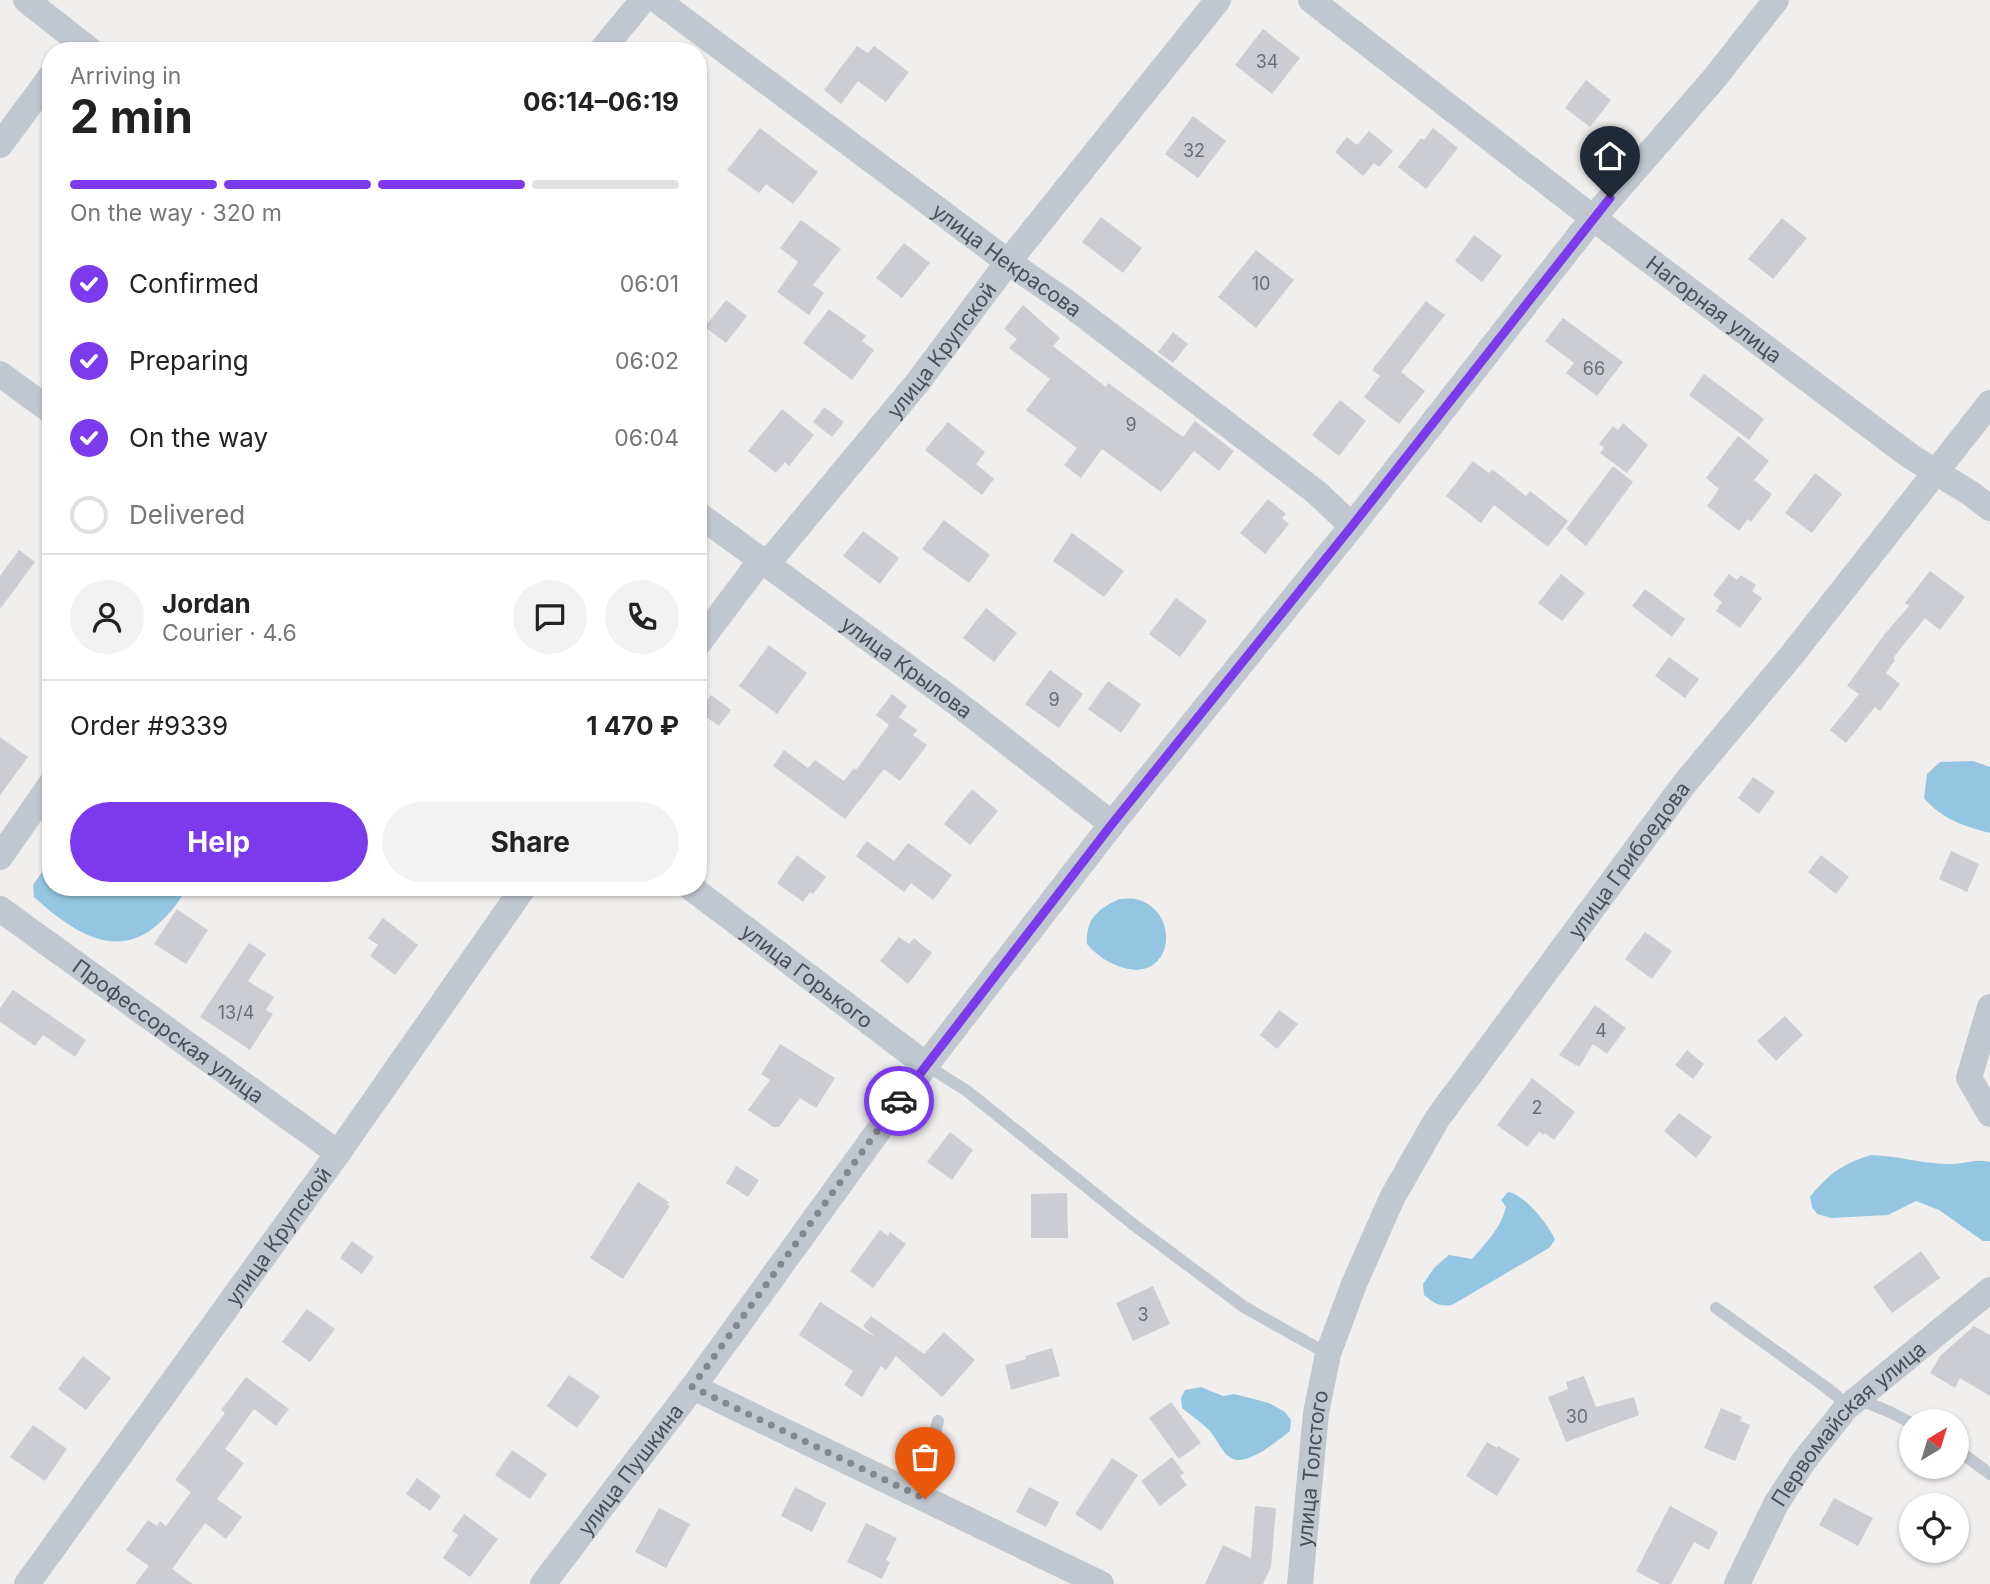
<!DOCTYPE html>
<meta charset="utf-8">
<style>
:root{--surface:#fff;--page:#f2f2f2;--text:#222;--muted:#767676;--line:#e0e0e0;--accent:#7c3aed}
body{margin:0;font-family:Inter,sans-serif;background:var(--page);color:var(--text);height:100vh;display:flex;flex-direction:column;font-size:26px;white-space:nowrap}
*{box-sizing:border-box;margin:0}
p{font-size:23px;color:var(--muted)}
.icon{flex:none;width:38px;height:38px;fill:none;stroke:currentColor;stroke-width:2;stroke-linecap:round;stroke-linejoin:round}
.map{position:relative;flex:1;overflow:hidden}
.sheet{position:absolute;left:42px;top:42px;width:665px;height:854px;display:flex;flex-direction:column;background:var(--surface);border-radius:28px;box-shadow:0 2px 5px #0004}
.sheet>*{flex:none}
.needle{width:46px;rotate:38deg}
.buttons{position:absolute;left:1899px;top:1409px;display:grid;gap:14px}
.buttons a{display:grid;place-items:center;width:70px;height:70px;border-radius:50%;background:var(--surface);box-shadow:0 2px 5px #0004;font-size:35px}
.pin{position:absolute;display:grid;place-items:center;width:60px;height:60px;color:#fff;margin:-72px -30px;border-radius:50% 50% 50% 0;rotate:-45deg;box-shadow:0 0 7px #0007}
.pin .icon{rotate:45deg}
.courier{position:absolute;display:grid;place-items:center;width:70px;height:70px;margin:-35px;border:5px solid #7c3aed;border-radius:50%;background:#fff;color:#222;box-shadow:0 2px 9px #0007}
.head em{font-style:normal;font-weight:700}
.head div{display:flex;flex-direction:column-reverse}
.head{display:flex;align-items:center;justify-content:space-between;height:119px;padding:0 28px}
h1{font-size:46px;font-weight:700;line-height:52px}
.bar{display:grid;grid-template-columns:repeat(4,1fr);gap:10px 7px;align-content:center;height:84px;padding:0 28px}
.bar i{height:9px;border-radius:5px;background:var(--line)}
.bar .on{background:var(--accent)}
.bar p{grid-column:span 4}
.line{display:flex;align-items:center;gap:18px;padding:0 28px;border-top:2px solid var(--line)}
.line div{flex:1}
.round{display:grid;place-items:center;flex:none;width:74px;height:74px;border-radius:37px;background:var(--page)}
ol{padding:0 28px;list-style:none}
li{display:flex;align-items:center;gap:21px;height:77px}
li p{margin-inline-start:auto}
li .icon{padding:7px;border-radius:50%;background:var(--accent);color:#fff;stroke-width:4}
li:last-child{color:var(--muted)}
li i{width:38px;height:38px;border:4px solid var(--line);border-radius:50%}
.cta{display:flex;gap:14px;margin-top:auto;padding:14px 28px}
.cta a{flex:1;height:80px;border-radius:42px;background:var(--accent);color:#fff;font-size:28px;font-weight:700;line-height:80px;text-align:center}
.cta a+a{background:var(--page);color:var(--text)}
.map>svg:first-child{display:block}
.water{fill:#94c6e1}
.building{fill:#cccdd2}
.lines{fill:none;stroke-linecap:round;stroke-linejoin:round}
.service{stroke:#c1c7ce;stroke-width:12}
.minor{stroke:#c1c7ce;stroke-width:26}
.done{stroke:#84878d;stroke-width:7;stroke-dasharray:0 12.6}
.route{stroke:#7c3aed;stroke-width:9}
.labels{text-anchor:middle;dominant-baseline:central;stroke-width:5;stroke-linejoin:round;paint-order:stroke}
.number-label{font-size:18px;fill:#6a6e77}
.street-label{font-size:21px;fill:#494f59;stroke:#fff}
</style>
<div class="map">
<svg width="1990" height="1584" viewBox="0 0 1990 1584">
<rect width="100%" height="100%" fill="#f1efee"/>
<g class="water">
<path d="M1973,761L1990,767V833C1963,826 1942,819 1924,798L1927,774L1940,762Z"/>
<path d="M51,859V887H188C141,964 94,952 34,897L33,885Z"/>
<path d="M1119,899C1124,899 1131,898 1136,899C1183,911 1174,987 1118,966C1105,961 1097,955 1087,944C1086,918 1097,910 1119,899Z"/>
<path d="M1871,1155C1898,1156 1924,1164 1951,1164C1965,1164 1976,1158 1990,1162V1241H1983L1939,1210L1916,1201L1888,1215L1831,1218L1817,1214L1812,1207L1810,1197C1827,1175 1844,1163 1871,1155Z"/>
<path d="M1508,1192C1524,1194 1549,1225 1555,1240L1549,1248L1452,1305C1439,1307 1434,1303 1424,1295L1423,1284L1434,1268L1449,1255L1472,1259C1486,1243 1501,1228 1506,1207L1501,1200Z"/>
<path d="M1201,1387L1223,1396L1234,1394L1269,1403L1285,1412L1291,1420L1290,1431C1278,1440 1243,1471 1228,1456C1220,1449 1216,1437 1208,1429C1200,1422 1191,1415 1182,1408L1181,1398L1185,1390Z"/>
</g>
<g class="building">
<path d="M1263,29L1300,58L1272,94L1235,65Z"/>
<path d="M857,46L868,53L874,46L909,72L886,102L858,81L841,104L824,90Z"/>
<path d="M1586,80L1611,100L1590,127L1565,108Z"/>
<path d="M1193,116L1226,141L1198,178L1165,154Z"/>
<path d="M760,128L818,172L793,204L766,184L759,193L727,170Z"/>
<path d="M1433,128L1458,148L1426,189L1398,167L1421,138L1424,140Z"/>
<path d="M1369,131L1393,151L1379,167L1374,163L1363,176L1335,152L1347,137L1357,145Z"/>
<path d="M1101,217L1142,248L1123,273L1082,242Z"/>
<path d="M1782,218L1807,238L1773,279L1748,259Z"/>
<path d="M801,220L841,249L813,285L824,293L809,315L777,292L798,262L780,248Z"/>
<path d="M1474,235L1502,256L1482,282L1455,261Z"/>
<path d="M904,243L930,263L902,298L876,278Z"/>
<path d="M1256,250L1294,280L1256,328L1218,297Z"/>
<path d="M726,300L747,316L726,343L705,327Z"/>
<path d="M1426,301L1445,315L1401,372L1425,391L1399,424L1364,397L1380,376L1372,370Z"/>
<path d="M1023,305L1060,338L1053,346L1106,387L1108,383L1183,437L1195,421L1234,451L1219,471L1194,451L1161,492L1102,449L1081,478L1064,465L1077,448L1026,410L1050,379L1009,348L1017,339L1004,329Z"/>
<path d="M829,309L866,336L862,341L874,350L852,380L803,343Z"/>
<path d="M1563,318L1623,362L1597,396L1566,373L1574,363L1545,341Z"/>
<path d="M1173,332L1188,344L1173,363L1158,352Z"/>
<path d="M1704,374L1764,419L1749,440L1689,395Z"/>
<path d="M1340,400L1366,421L1339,456L1312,435Z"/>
<path d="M824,407L844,422L832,437L813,422Z"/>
<path d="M782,409L814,435L789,466L785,462L776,473L748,451Z"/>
<path d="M948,422L985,452L976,464L994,479L982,495L925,450Z"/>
<path d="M1623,423L1648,445L1627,473L1600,453L1604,448L1599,444L1613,426L1618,430Z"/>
<path d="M1738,436L1769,461L1754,480L1772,494L1751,522L1748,519L1739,531L1707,506L1719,489L1706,478Z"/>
<path d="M1473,461L1489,473L1492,469L1526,496L1530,491L1568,521L1548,547L1494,505L1481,523L1446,496Z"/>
<path d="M1613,466L1633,482L1586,546L1566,529Z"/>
<path d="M1815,473L1842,494L1812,533L1785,513Z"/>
<path d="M1268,499L1286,514L1282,518L1289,524L1265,554L1240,533Z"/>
<path d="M944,520L990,555L969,583L922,549Z"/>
<path d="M863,531L899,558L880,584L843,556Z"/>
<path d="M1072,533L1124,571L1104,597L1053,561Z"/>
<path d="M19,550L35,562L0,609V576Z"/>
<path d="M1930,571L1965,597L1940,630L1925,618L1893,658L1895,660L1886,673L1900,684L1880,711L1875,707L1846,743L1830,730L1859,694L1847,686L1884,635L1909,606L1905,603Z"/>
<path d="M1561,574L1585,593L1562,621L1538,603Z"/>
<path d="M1729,574L1737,580L1741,575L1756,585L1752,591L1762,598L1740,628L1716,611L1722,602L1713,595Z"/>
<path d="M1645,589L1685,619L1672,637L1632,606Z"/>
<path d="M1176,598L1207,621L1180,657L1149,634Z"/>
<path d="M986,608L1017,633L994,662L963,638Z"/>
<path d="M769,645L807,673L777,714L739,686Z"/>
<path d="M1669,657L1699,679L1685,698L1655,676Z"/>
<path d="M1050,670L1083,694L1059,728L1025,704Z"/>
<path d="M1108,681L1141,704L1121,733L1088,709Z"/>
<path d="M892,694L907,706L899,717L917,730L913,735L927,745L900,781L884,769L845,819L773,766L784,750L808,768L815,760L844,781L854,768L856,770L889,725L876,715Z"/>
<path d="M711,695L731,710L719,726L699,712Z"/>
<path d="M0,737L28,757L0,795Z"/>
<path d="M1753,777L1775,792L1759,814L1738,798Z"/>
<path d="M972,789L998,811L970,845L944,824Z"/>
<path d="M867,841L894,861L908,843L952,875L933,900L911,883L904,892L856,856Z"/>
<path d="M1951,851L1979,864L1967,892L1939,879Z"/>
<path d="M797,855L826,877L813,894L810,892L803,902L777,883Z"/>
<path d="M1821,855L1849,877L1836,894L1808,872Z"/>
<path d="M177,909L208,930L186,964L154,944Z"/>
<path d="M383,918L418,945L395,975L370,956L378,945L368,938Z"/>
<path d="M1645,932L1672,951L1652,979L1625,959Z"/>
<path d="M899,937L909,944L914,938L932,953L908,984L880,961Z"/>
<path d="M249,943L266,954L248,981L274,997L266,1010L273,1014L250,1050L200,1017Z"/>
<path d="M13,990L86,1040L75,1057L43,1035L35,1046L0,1022V1008Z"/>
<path d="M1595,1005L1626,1028L1607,1054L1593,1044L1579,1067L1559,1055Z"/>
<path d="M1279,1010L1298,1024L1277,1049L1260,1035Z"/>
<path d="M1785,1016L1803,1035L1776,1061L1757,1041Z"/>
<path d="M780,1044L835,1078L816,1108L800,1098L779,1127H773L748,1110L770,1080L761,1074Z"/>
<path d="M1687,1050L1704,1064L1693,1079L1675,1065Z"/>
<path d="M1532,1078L1575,1112L1554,1140L1545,1133L1544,1135L1539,1132L1527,1147L1497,1125Z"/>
<path d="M1679,1113L1712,1137L1696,1158L1664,1131Z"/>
<path d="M950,1132L973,1150L952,1180L927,1162Z"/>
<path d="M736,1166L759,1180L748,1197L726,1183Z"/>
<path d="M638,1182L669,1202L667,1205L670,1206L623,1279L590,1258Z"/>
<path d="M1067,1193L1068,1238H1031V1194Z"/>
<path d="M880,1230L888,1236L890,1232L906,1244L873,1288L850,1271Z"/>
<path d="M352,1241L374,1257L362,1274L340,1258Z"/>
<path d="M1921,1251L1940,1278L1892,1313L1873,1287Z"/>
<path d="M1153,1286L1170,1324L1133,1341L1116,1303Z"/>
<path d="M820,1302L876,1338L863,1326L871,1316L924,1354L944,1332L975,1360L942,1397L896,1356L886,1370L881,1366L862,1397L844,1385L853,1371L799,1335Z"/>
<path d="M307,1309L335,1329L310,1362L282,1342Z"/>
<path d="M1974,1326L1990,1335V1396L1960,1378L1955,1388L1930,1373L1940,1356Z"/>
<path d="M1052,1348L1060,1376L1011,1390L1005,1365L1026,1359L1025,1356Z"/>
<path d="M83,1356L111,1378L86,1410L58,1389Z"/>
<path d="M569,1375L600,1396L577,1428L547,1406Z"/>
<path d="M1584,1376L1596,1407L1634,1397L1639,1415L1566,1442L1548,1397L1568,1389L1566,1382Z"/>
<path d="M246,1377L289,1409L276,1426L254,1409L225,1449L244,1463L217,1499L242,1517L226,1539L205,1523L172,1569L193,1584H135L149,1566L126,1550L148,1520L157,1526L160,1521L166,1526L191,1492L175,1480L225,1413L221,1410Z"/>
<path d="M1171,1402L1201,1443L1179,1459L1149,1418Z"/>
<path d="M1721,1408L1742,1417L1740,1421L1750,1425L1735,1461L1704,1448Z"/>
<path d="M33,1425L67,1449L45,1481L10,1457Z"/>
<path d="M1487,1442L1497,1448L1498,1446L1520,1459L1497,1496L1466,1476Z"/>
<path d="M512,1450L547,1474L530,1499L495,1475Z"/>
<path d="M1172,1457L1184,1473L1180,1476L1187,1485L1160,1506L1141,1481Z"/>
<path d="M1112,1458L1138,1475L1101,1531L1075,1514Z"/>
<path d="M417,1478L441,1496L430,1511L406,1494Z"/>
<path d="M795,1487L826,1503L812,1532L781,1516Z"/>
<path d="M1029,1487L1059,1502L1046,1527L1016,1512Z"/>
<path d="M1834,1498L1873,1518L1858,1546L1819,1525Z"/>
<path d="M1255,1506L1276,1508L1271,1567L1263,1584H1205L1223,1545L1251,1558Z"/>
<path d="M1670,1506L1718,1532L1709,1550L1694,1542L1671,1584H1660L1636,1571Z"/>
<path d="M659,1508L690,1524L666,1568L635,1552Z"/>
<path d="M464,1514L498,1539L470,1577L443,1558L458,1535L452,1531Z"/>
<path d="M866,1523L897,1538L886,1560L890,1562L882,1579L847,1562Z"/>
</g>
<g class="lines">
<g class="service">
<path d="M926,1065L967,1091L1134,1225L1244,1307L1328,1354"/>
<path d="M1716,1308L1820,1383L1837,1396L1846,1408"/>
<path d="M1858,1399L1890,1412L1911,1423"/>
<path d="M1956,1449L1990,1474"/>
<path d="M925,1499L927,1468L938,1421"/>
</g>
<g class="minor">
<path d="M26,0L91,51"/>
<path id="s1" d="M657,0L1008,262L1065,301L1316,492L1352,526"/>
<path id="s2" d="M1311,0L1593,218L1910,456L1970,493L1990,508"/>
<path d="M601,51L643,0"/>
<path d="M0,145L51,76"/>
<path d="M0,374L51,411"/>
<path id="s3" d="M698,514L958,704L1112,824"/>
<path id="s4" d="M767,564L918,382L1008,262L1218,0"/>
<path d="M698,644L761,560"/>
<path d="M0,857L51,784"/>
<path id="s5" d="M690,887L926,1065"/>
<path id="s6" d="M0,909L338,1153"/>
<path d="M1990,1007L1969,1078L1990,1114"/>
<path d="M693,1387L1101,1584"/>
<path id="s7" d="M27,1584L338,1153L524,887"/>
<path id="s8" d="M543,1584L693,1387L926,1065L1112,824L1352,526L1593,218L1713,80L1776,0"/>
<path id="s9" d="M1300,1584L1316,1413L1328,1354L1354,1284L1392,1198L1437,1119L1685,783L1791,656L1990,403"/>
<path id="s10" d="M1737,1584L1776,1504L1803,1462L1846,1408L1990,1290"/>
</g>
</g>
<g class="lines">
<path class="done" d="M899,1101L692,1387L925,1499"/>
<path class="route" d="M899,1101L1112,824L1352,526L1610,198"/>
</g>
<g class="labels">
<g class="number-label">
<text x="1267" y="61">34</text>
<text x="1194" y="150">32</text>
<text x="1261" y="283">10</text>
<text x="1594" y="368">66</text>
<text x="1131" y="424">9</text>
<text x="1054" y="699">9</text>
<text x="236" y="1012">13/4</text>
<text x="1601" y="1030">4</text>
<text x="1537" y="1107">2</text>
<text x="1143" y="1314">3</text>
<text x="1577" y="1416">30</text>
</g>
<g class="street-label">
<text stroke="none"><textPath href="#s1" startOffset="436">улица Некрасова</textPath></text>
<text stroke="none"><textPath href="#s2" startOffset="508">Нагорная улица</textPath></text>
<text stroke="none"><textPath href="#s4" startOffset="276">улица Крупской</textPath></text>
<text stroke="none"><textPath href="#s3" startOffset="259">улица Крылова</textPath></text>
<text stroke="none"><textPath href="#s9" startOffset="814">улица Грибоедова</textPath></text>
<text stroke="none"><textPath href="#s5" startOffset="147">улица Горького</textPath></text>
<text stroke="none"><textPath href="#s6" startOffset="208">Профессорская улица</textPath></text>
<text stroke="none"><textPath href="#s7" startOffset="429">улица Крупской</textPath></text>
<text stroke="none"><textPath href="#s10" startOffset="198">Первомайская улица</textPath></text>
<text stroke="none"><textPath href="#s9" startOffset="116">улица Толстого</textPath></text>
<text stroke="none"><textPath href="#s8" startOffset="144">улица Пушкина</textPath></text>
</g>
</g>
</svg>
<div class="buttons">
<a><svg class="needle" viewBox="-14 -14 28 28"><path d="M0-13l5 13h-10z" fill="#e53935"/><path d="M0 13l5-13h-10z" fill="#767676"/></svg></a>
<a><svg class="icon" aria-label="locate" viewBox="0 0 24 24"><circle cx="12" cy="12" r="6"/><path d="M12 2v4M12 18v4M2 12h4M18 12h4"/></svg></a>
</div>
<div class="pin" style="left:925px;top:1499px;background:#ea580c"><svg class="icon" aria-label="bag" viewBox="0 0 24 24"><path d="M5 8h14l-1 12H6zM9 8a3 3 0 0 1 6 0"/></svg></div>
<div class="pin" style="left:1610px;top:198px;background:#1f2937"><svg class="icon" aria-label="home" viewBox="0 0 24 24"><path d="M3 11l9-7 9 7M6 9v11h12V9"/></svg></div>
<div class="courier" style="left:899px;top:1101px"><svg class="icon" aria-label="car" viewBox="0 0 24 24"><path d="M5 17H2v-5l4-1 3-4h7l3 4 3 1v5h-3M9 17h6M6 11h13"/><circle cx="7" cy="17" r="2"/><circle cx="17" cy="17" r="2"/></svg></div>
<section class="sheet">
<div class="head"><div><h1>2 min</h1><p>Arriving in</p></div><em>06:14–06:19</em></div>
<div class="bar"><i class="on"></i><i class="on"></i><i class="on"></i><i></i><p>On the way · 320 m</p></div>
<ol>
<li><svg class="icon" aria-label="check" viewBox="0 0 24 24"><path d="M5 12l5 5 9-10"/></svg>Confirmed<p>06:01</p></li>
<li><svg class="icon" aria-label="check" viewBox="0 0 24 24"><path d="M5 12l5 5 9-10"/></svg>Preparing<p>06:02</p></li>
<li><svg class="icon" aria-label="check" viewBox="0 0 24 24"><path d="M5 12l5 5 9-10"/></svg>On the way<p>06:04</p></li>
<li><i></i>Delivered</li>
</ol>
<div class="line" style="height:126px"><a class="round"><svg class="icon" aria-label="person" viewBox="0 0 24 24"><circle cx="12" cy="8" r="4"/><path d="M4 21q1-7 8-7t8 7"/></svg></a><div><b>Jordan</b><p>Courier · 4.6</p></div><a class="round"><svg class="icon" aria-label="chat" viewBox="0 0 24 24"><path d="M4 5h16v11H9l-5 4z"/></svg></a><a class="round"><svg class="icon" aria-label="phone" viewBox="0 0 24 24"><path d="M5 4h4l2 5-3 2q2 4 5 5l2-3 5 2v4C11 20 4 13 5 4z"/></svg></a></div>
<div class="line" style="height:91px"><div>Order #9339</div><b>1 470 ₽</b></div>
<div class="cta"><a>Help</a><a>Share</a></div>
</section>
</div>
